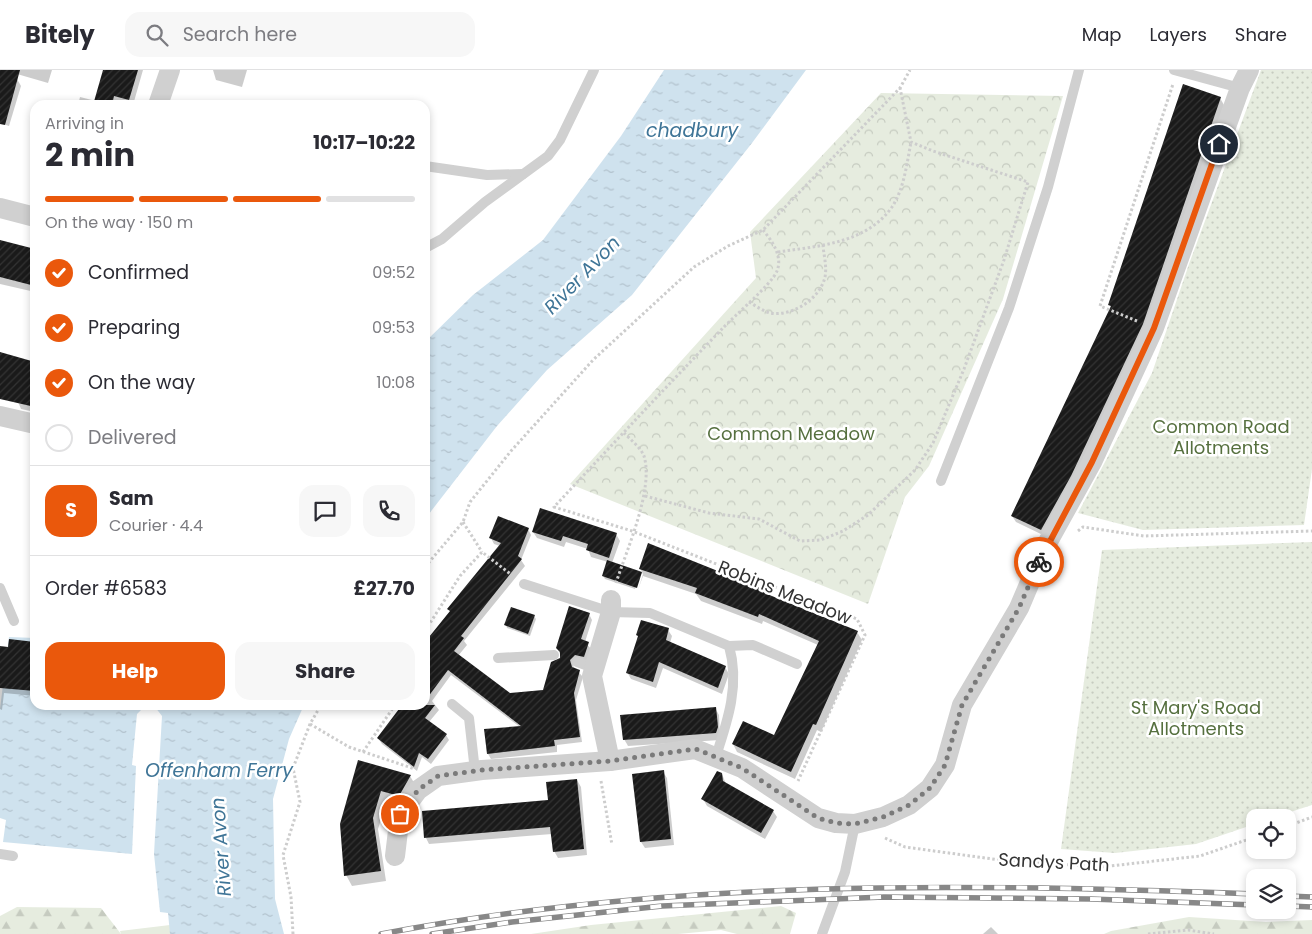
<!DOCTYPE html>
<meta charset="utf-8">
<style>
:root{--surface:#fff;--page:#f7f7f7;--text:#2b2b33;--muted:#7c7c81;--line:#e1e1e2;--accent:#ea580c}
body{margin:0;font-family:Poppins,sans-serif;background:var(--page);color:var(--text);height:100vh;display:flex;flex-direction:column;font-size:19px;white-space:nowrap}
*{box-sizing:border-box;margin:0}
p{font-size:16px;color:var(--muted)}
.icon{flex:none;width:28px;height:28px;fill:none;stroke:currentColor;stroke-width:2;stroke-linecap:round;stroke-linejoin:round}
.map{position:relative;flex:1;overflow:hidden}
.sheet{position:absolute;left:30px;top:30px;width:400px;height:610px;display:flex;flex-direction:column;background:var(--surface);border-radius:15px;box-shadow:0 2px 8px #0003}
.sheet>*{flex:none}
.buttons{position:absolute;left:1246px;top:739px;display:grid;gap:10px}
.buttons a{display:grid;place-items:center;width:50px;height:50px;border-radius:10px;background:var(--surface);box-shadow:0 2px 8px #0003;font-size:25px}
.pin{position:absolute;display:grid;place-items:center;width:42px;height:42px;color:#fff;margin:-21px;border:2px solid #fff;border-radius:50%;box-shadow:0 1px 5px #0007}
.courier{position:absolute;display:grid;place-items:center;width:50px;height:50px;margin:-25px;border:4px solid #ea580c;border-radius:50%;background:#fff;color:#222;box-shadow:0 1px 6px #0007}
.overview em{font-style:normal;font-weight:700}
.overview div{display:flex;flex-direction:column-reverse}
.overview{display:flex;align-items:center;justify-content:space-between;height:85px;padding:0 15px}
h1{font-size:32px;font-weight:700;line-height:38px}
.bar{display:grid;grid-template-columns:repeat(4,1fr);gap:8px 5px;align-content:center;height:60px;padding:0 15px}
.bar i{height:6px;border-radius:4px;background:var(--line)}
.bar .selected{background:var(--accent)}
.bar p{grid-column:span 4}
.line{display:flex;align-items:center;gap:12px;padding:0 15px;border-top:1px solid var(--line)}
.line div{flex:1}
.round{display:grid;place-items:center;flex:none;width:52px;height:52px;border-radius:15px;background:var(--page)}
ol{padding:0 15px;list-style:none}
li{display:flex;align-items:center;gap:15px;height:55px}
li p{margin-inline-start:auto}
li .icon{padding:5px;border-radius:50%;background:var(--accent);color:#fff;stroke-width:4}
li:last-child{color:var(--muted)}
li i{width:28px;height:28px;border:2px solid var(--line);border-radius:50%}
.button{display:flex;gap:10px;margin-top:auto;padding:10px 15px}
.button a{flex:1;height:58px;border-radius:15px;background:var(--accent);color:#fff;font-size:20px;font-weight:700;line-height:58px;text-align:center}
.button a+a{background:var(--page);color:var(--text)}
header{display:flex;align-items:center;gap:30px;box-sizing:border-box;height:70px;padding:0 25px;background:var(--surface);border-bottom:1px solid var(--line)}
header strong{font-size:24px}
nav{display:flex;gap:28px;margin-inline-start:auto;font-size:18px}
.search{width:350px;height:45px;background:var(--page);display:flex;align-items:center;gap:12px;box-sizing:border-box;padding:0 18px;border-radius:15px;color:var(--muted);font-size:19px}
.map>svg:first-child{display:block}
.grass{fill:#e6ecdf}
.forest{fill:url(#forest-firs)}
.park{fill:url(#park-crowns)}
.garden{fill:url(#garden-dots)}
.water{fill:url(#water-ripples)}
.shadow{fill:#0003}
.building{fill:url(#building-hatch)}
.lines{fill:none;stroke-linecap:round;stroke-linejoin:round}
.path{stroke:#cdcdcd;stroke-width:3;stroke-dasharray:2.5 2.5;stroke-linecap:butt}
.lane{stroke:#d0d0d0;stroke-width:10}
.street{stroke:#d0d0d0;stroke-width:20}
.rail-casing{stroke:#888;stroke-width:5.5}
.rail{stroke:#fff;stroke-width:4;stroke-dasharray:11;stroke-linecap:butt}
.done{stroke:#7a7a7a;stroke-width:5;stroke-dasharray:0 9}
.route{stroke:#ea580c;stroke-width:6}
.labels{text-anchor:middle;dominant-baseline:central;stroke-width:5;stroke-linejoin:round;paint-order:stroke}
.park-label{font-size:18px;fill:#56703f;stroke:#fff}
.street-label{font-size:18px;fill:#333;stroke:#fff}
.water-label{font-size:19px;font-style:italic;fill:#3f7597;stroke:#fff}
</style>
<header>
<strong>Bitely</strong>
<div class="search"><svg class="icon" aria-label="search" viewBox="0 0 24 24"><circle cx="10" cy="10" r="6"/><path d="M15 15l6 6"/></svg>Search here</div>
<nav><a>Map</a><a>Layers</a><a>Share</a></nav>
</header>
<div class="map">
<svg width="1312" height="864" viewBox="0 0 1312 864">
<defs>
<pattern id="forest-firs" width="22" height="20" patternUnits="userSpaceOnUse" patternTransform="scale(1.25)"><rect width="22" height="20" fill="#e6ecdf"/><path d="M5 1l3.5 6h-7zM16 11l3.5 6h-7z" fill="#c6cbc0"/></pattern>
<pattern id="park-crowns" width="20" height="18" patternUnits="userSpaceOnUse" patternTransform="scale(1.25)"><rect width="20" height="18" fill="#e6ecdf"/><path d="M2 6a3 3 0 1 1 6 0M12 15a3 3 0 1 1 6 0" fill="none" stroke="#c6cbc0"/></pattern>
<pattern id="garden-dots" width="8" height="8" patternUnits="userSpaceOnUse" patternTransform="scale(1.25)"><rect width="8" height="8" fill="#e6ecdf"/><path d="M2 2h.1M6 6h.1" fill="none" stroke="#c6cbc0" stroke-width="1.8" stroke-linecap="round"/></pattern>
<pattern id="water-ripples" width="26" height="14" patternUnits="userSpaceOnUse" patternTransform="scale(1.25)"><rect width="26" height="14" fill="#cfe2ee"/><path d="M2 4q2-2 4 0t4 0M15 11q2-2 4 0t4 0" fill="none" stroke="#b2c2cd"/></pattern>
<pattern id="building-hatch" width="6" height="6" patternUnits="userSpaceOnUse" patternTransform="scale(1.25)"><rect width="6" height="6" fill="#1a1a1a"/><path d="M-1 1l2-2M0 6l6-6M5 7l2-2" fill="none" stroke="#333"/></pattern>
</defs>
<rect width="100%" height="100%" fill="#fff"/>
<path class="grass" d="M170,855V864H121L120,861Z"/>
<g class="forest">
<path d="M781,836L796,843L790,864H737L721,860L678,864H531L591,855Z"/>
<path d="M17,837L101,838L121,864H0V846Z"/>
<path d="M1189,847L1266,852L1312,850V864H1104L1111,861Z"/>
</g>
<path class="park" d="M881,23L1063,26L1003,229L929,396L905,427L868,534L570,414L756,208L750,162Z"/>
<g class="garden">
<path d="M1261,0H1312V399L1304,455L1143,460L1078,443L1152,303L1189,194Z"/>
<path d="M1312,472V735L1275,747L1255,748V754L1196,774L1115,783L1061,779L1102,480Z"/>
</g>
<g class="water">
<path d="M664,0H806L752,73L632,225L547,300L497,356L425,449V272L473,225L543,170L621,66Z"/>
<path d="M9,567L35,568V635H304L289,669L273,729L275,829L284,864H170L168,843L160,842L154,784L162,646L155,637H144L137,644L132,695L136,696L132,784L3,772L6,750L0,748V639Z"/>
</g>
<g class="shadow">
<path d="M15,0H52L48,13L17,4Z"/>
<path d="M104,0H143L133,35L118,32L117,35H78L80,27L96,31Z"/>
<path d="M213,0H247L242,17L216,10Z"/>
<path d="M0,4L17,9L21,16L9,56L0,53Z"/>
<path d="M1220,28L1224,35L1146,261L1045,466L1016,452L1012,446L1111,238L1110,235Z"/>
<path d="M0,172L35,181V222L0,214Z"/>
<path d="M0,283L34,293L35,287V342L21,339L18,332L0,321Z"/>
<path d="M528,459L531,465L521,490L525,496L464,571L467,575L458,586L510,624L544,621L562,588L557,578L589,544L592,550L585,572L591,579L587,592L579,591L573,596L583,607L576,630L582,672L557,675V682L491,689L488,684L520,657L451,605L432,631L439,640L429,652L446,665L449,670L431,694L422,687L417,701L382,674L378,668L403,635H425V574L450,542L449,539L500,476L494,474L491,468Z"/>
<path d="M533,462L616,464L620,471L612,493L643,504H640L635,519L605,509L603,506L608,492L591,487L588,479L566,472L564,477L537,468Z"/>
<path d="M640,498L767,522L769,526L857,562L862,570L821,662L817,660L795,709L737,682L733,674L775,667L818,575L763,551L762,554L701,531L696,524L643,506L638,520L643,504Z"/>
<path d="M534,546L536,549L530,566L507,558L506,555Z"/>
<path d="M668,560L672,566L670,573L725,597L729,604L722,624L663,598L656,618L631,609L627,602Z"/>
<path d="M35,573V626L4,623L2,640L0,639V578H9Z"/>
<path d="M715,638L719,645L720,670L628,676L624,669Z"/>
<path d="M359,691L410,706L416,716L404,736L387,731L378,759L386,811L352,816L346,805Z"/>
<path d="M663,702L667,708L674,775L645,778L641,772Z"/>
<path d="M722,704L726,714L773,741L777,747L765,769L707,736L703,729Z"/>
<path d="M577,710L581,717L587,785L558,788L554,781L552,764L429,774L426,768L549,731Z"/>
<path d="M991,857L998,864H983Z"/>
</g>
<g class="building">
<path d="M0,0H20L5,55L0,54Z"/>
<path d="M103,0H138L129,30L114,26L112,35H93Z"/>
<path d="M1183,14L1221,27L1143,254L1071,406L1041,460L1011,446L1111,236L1108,235Z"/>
<path d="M0,170L35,179V216L0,207Z"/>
<path d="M0,282L35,292V337L0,329Z"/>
<path d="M540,438L617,463L609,488L586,480L588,474L563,466L561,471L532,462Z"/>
<path d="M498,446L529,458L518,486L522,489L461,566L464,568L454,581L510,623L543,620L551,592L560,588V582L556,578L569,536L590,543L581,569L589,572L584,587L575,585L570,590L572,597L580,600L574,623L580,667L554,670L555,676L487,684L484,659L521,656L448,600L425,631V572L450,541L447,539L501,473L489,468Z"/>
<path d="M648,473L768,521L767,524L858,561L816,655L813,654L791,702L732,674L743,651L774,665L819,571L759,544L758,547L695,523L697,518L639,499Z"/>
<path d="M607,490L642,502L637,518L602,506Z"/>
<path d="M511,537L535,545L528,564L504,555Z"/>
<path d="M641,550L669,558L666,570L726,596L718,618L659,592L653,612L626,603L638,566L636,565Z"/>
<path d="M9,569L35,572V621L0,618V576L8,577Z"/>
<path d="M402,635H435L425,648L447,664L428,689L419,683L414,697L377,668Z"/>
<path d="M716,637L718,657L716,663L623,670L620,645Z"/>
<path d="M358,690L411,705L399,726L381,721L373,748L381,801L344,806L340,754Z"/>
<path d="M664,700L671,769L640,772L632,704Z"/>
<path d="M717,701L722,703L723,711L774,740L761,763L701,729Z"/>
<path d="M577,709L584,779L553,782L550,757L424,768L422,741L548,730L546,712Z"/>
</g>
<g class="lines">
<g class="path">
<path d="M763,160C772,171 783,186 777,201C772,214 733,247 722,259C665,318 610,377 554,437L632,461L857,549L865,565L798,711"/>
<path d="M778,182C817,176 866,174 892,137C904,119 907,93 911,72"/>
<path d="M749,232C756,236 763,241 770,243C792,247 820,229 825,207C827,197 824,186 823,176"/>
<path d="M1137,251L1100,236L1173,14"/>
<path d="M645,426L709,443L759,449L800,471L821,470L843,461L868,445L915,400L933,373L964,299L1004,190L1028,112L933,81L911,72L900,18"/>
<path d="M463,452L482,482"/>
<path d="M1078,461L1083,457L1144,466L1312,461"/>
<path d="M425,497L463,452L470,432L511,381L593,290L694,197L728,176L763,160L900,18L910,0"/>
<path d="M616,513C627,479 654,419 644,386C641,378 630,369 624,363"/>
<path d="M425,561L460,506L482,482L513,506"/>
<path d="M310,654L349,677L415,699"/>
<path d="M363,682L395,635"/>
<path d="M601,711L612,775"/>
<path d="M1288,756L1312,747"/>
<path d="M885,768L905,777L1000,790L1101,797L1200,786L1255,767"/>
<path d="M293,864L291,827L283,785L300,732L293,698L310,654L321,635"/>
<path d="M1148,864L1188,860L1214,864"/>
</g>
<g class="lane">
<path d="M1174,0L1240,18"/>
<path d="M425,96L487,105L523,104"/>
<path d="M425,178L442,169L485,132L548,86L560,70L594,0"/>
<path d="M941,411L1009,238L1048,117L1079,0"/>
<path d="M524,514L611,542L650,543L729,576C740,614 728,650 716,686"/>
<path d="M0,518L14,551"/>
<path d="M729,576L753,575L797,594"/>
<path d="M498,588L554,585"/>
<path d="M577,592L594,598"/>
<path d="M452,634L469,648L475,701"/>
<path d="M0,784L13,786"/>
<path d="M822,864L845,802L855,754"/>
</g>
<g class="street">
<path d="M158,35L170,0"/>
<path d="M0,138L35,147"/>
<path d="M0,346L35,354"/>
<path d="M611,530V542L592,606L610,691L695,679L742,698L818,748L836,753L855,754L883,747L909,735L930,718L945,695L962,635L1019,538L1044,479L1092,392L1154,258L1240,18L1249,0"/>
<path d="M395,786L400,744L418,720L438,706L482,700L610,691"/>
</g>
<g class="rail-casing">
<g id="rail">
<path d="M1288,826L1312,827"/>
<path d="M1288,836L1312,837"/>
<path d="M381,864C670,809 963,813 1255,824"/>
<path d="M432,864L512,852L662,836L884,827L1091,829L1255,835"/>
</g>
</g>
<use href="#rail" class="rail"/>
</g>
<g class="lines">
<path class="done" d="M400,744L418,720L438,706L482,700L610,691L696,679L742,698L818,748L836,753L855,754L883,747L909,735L930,718L945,695L962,635L1019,538L1039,492"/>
<path class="route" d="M1039,492L1092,392L1154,258L1219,74"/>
</g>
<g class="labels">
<g class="park-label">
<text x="1221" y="356">Common Road<tspan x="1221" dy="21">Allotments</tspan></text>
<text x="791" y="363">Common Meadow</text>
<text x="1196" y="637">St Mary's Road<tspan x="1196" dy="21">Allotments</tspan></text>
</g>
<g class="street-label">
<text transform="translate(785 522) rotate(22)">Robins Meadow</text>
<text transform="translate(1054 792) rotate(3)">Sandys Path</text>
</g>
<g class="water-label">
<text x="692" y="60">chadbury</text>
<text transform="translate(582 205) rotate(-46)">River Avon</text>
<text x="219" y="700">Offenham Ferry</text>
<text transform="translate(221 777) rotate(-94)">River Avon</text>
</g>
</g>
</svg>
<div class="buttons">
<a><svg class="icon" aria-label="locate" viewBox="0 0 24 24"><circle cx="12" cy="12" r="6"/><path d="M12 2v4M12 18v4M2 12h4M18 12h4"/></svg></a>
<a><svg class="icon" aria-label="layers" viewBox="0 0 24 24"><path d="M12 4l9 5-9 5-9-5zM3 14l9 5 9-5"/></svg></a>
</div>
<div class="pin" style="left:400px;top:744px;background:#ea580c"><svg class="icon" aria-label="bag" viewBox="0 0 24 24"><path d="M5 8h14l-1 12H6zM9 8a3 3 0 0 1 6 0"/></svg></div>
<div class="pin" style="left:1219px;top:74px;background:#1f2937"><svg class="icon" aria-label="home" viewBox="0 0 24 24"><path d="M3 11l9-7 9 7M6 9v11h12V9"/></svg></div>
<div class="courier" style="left:1039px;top:492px"><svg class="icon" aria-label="bike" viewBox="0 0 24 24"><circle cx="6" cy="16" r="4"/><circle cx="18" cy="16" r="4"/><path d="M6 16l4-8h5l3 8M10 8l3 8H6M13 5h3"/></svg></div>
<section class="sheet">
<div class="overview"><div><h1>2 min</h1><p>Arriving in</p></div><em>10:17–10:22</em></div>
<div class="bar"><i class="selected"></i><i class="selected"></i><i class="selected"></i><i></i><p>On the way · 150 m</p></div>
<ol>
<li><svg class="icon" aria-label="check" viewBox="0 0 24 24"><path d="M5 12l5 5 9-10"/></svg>Confirmed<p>09:52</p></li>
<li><svg class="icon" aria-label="check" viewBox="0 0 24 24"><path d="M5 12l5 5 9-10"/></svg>Preparing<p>09:53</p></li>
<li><svg class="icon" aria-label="check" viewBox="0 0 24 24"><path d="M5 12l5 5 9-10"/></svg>On the way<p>10:08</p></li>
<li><i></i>Delivered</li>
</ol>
<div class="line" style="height:90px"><b class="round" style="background:var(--accent);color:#fff">S</b><div><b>Sam</b><p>Courier · 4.4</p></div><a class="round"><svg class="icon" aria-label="chat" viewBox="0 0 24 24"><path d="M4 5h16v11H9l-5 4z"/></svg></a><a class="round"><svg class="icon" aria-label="phone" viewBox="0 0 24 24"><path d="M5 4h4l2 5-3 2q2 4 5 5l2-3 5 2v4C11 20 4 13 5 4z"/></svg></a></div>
<div class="line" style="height:65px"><div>Order #6583</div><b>£27.70</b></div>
<div class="button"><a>Help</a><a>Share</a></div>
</section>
</div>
